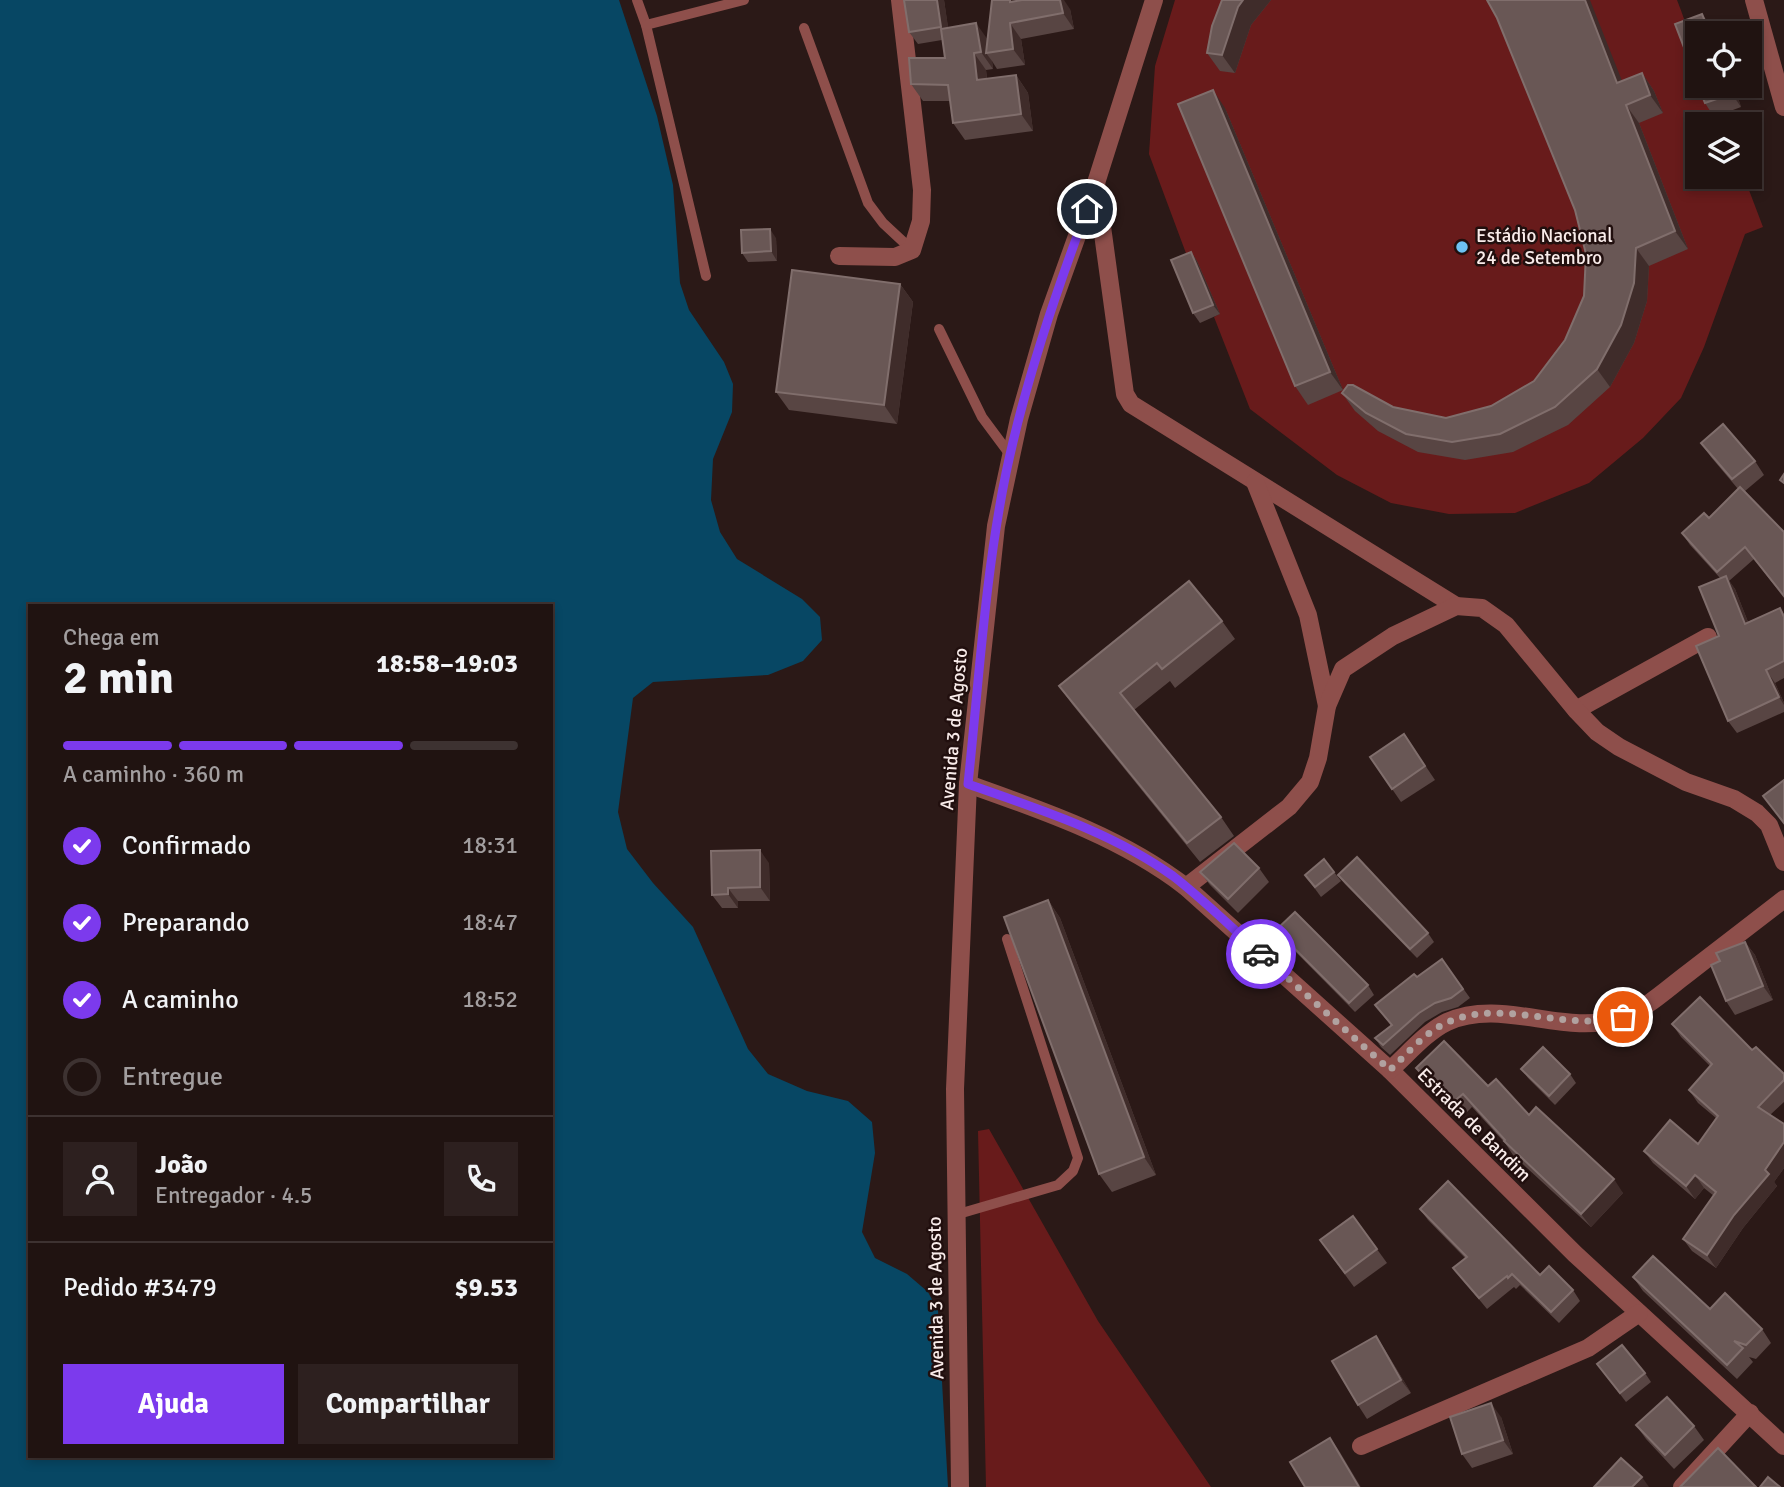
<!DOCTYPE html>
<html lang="pt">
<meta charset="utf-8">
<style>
:root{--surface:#201311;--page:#2d201f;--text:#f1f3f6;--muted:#a29e9f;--line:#3d3231;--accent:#7c3aed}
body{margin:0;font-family:Signika,sans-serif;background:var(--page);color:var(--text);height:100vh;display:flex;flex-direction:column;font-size:26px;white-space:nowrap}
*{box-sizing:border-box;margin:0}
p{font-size:23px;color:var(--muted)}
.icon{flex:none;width:38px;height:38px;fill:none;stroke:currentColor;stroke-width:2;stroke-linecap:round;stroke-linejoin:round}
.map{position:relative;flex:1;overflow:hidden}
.panel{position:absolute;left:28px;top:604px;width:525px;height:854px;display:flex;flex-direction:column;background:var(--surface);border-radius:0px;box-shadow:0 4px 10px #0003,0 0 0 2px var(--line)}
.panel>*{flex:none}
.controls{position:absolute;left:1685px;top:21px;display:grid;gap:14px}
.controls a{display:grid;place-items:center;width:77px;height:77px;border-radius:0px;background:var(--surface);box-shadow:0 4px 10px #0003,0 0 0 2px var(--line);font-size:35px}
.pin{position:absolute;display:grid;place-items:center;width:60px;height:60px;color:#fff;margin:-30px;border:4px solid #fff;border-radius:50%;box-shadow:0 2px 7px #0007}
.courier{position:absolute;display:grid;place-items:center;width:70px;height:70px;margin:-35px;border:5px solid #7c3aed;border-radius:50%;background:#fff;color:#222;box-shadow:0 2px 9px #0007}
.summary em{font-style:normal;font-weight:700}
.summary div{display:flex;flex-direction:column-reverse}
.summary{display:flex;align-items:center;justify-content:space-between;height:119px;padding:0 35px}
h1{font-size:46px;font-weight:700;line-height:52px}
.bar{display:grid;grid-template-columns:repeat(4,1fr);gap:10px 7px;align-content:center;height:84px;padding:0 35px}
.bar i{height:9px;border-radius:5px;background:var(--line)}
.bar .on{background:var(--accent)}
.bar p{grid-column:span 4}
.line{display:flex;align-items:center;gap:18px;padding:0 35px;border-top:2px solid var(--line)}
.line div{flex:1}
.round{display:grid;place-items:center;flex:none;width:74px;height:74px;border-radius:0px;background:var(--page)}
ol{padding:0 35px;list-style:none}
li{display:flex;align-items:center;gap:21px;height:77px}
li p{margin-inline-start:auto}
li .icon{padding:7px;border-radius:50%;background:var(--accent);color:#fff;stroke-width:4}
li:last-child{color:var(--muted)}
li i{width:38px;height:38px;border:4px solid var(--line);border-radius:50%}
.cta{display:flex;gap:14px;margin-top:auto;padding:14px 35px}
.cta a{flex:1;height:80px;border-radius:0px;background:var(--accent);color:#fff;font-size:28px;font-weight:700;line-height:80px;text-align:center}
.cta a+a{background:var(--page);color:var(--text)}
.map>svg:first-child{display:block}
.green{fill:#681b1b}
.water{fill:#074764;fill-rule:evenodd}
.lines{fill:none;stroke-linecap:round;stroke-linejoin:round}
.service{stroke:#8e4f4b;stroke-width:10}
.minor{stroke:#8e4f4b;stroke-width:18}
.tertiary{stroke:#8e4f4b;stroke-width:18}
.wall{fill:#584543}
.shaded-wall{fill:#3f2c2a}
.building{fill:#695755;stroke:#806e6c;stroke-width:2}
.done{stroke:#b1a2a0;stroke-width:7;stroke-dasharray:0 12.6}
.route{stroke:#7c3aed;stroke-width:9}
.poi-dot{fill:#6dc2f3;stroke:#210f0e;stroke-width:2.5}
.labels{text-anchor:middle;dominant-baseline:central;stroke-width:5;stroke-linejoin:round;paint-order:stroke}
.poi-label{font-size:19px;fill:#f9ecea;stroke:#210f0e;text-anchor:start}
.street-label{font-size:19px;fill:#f9ecea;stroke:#210f0e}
</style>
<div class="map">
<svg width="1784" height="1487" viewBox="0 0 1784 1487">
<rect width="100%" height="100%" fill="#2b1917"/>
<g class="green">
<path d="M1175,0H1677C1688,28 1697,55 1698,86H1703L1714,117L1720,115L1723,124H1698V177H1744L1763,227L1745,234L1704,347L1681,398L1643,438L1589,483L1515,513L1449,514L1391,503L1337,475L1250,409L1214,317L1219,314L1190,264L1149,154L1155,66Z"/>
<path d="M989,1129L1098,1321L1211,1487H986L978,1131Z"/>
</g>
<path class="water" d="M0,0H619L657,116L673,185L680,283L689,310L724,362L733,384L732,412L713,459L711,500L720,532L737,559L802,599L820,617L822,640L803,661L768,675L653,682L633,698L618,812L627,849L653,883L693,927L748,1049L768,1074L807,1091L848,1101L872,1122L875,1153L862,1232L875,1258L907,1274L928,1292L938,1311L948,1487H0ZM30,606H551V1456H30Z"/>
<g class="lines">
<g class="service">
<path d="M637,0L646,25L706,276"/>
<path d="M646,25L744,0"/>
<path d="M804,28L868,203L883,223L912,250"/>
<path d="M939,329L982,417L1011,456"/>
<path d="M955,1215L1058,1185L1073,1171L1078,1158L1007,939"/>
</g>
<g class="minor">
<path d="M1754,0L1784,107"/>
<path d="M1096,183L1125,394L1131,404L1456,606"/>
<path d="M839,256L895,257L912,250L921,221L922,190L900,0"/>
<path d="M1255,482L1308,615L1327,706"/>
<path d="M1576,710L1708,637"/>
<path d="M968,784C1044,811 1121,837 1186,887L1390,1070L1575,1254L1784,1446"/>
<path d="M1186,887L1289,807L1310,782L1318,758L1327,706L1343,669L1393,636L1456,606L1482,608L1506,625L1576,710L1597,732L1619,747L1686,782L1734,799L1757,813L1769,825L1784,862"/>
<path d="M1390,1070C1407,1055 1426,1032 1447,1022C1502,997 1564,1037 1621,1018C1645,1010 1667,989 1687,974C1719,949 1752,924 1784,899"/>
<path d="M1361,1446L1588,1348L1639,1313"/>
<path d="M1682,1487L1750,1413"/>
</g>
<path class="tertiary" d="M960,1487L955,1089L968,784L996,526L1019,419L1049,314L1096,183L1154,0"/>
</g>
<g class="wall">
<path d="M904,0H944L948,28L988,39L992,0L1070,9L1074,29L1021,39L1025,65L997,69L992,61L993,69L986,70L987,79L1016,75L1028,93L1033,131L965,140L953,123L950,101H923L911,84L945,58L942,40L918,44L909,32Z"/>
<path d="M1222,0H1271L1251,25L1235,73L1220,71L1207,53Z"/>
<path d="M1497,18L1622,81L1642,73L1654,91L1663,113L1639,123L1688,249L1649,266L1647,301L1634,343L1610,387L1568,425L1513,452L1465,460L1418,452L1378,431L1355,411L1342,393L1393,407L1446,418L1491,406L1534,381L1565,340L1584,296L1586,254L1575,210Z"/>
<path d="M1734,86L1741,107L1714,117L1705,103Z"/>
<path d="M1225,108L1343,390L1308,405L1295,386Z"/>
<path d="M776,238L777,261L748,262L742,253Z"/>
<path d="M1191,252L1197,261L1220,314L1200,323L1193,313Z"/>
<path d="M900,284L913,302L897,424L789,410L776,392Z"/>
<path d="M1701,443L1755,461L1764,475L1745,491L1784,532V598L1754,559L1729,581L1735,589L1748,622L1780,608L1784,614V678L1775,683L1784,703V712L1737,733L1728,721L1719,636L1720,578L1690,545L1682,533L1709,518L1738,489L1711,457Z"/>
<path d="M1222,621L1235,639L1175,688L1170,681L1134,710L1221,817L1234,836L1200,862L1072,704L1059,686Z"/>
<path d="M1404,734L1435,780L1401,802L1370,757Z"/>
<path d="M769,863L770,901H738V908H722L712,895Z"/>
<path d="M1259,868L1269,882L1238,913L1210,885L1200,872Z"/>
<path d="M1334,872L1341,881L1321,897L1305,875Z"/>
<path d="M1338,875L1428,933L1434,942L1417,958L1345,884Z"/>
<path d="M1048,900L1060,918L1156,1175L1112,1192L1099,1174Z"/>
<path d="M1276,930L1368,985L1374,995L1355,1012L1283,939Z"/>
<path d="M1745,942L1755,955L1773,1000L1735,1015L1726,1001L1720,961Z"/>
<path d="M1442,959L1470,998L1458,1007L1442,1012L1425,1022L1390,1055L1381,1047L1375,1038L1391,1025L1375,1005L1417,977Z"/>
<path d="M1672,1024L1752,1050L1784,1074V1102L1770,1115L1784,1124V1168L1774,1182L1777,1186L1743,1228L1716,1268L1692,1251L1683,1239L1714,1196L1704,1188L1695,1199L1653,1163L1644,1151L1698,1144L1716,1118L1698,1103L1689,1090L1710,1066L1681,1037Z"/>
<path d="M1416,1068L1488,1086L1529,1115L1623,1193L1591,1227L1513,1155L1505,1143L1472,1107L1461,1118L1425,1082Z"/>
<path d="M1521,1069L1570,1074L1576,1083L1555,1105L1528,1078Z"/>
<path d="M1420,1209L1540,1275L1573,1290L1580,1301L1559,1323L1520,1285L1516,1289L1514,1287L1487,1309L1453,1268L1465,1258L1428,1220Z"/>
<path d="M1353,1216L1387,1263L1354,1287L1330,1254Z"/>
<path d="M1633,1277L1762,1329L1771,1343L1756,1359L1749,1357L1753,1362L1737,1379L1643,1291Z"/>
<path d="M1376,1336L1385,1350L1411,1393L1367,1419L1358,1405Z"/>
<path d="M1597,1364L1645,1373L1651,1382L1626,1402Z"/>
<path d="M1501,1417L1513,1454L1472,1468L1462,1454Z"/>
<path d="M1636,1425L1694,1426L1704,1440L1674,1469L1646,1439Z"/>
</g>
<g class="shaded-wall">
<path d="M937,0H944L950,39L941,27Z"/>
<path d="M1060,0H1064L1070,9L1074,29L1063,13Z"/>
<path d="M1243,0H1271L1251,25L1235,73L1222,55L1238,7Z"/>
<path d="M1585,0H1590L1630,101L1617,83Z"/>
<path d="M1702,14L1712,27L1714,33H1710Z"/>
<path d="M976,23L988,40L986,53L992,61L993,69L981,52Z"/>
<path d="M1010,23L1021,39L1025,65L1013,49Z"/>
<path d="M974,53L986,70L989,98L977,80Z"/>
<path d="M1642,73L1654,91L1663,113L1650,95Z"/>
<path d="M1016,75L1028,93L1033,131L1021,114Z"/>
<path d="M1729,86H1734L1741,107L1732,94Z"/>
<path d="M1213,90L1225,108L1343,390L1330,372Z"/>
<path d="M1626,105L1639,123L1688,249L1675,231Z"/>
<path d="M770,229L776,238L777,261L771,251Z"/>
<path d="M1636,248L1649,266L1647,301L1634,343L1610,387L1597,369Z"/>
<path d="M1191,252L1197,261L1220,314L1213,305Z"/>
<path d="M900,284L913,302L897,424L884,405Z"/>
<path d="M1726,576L1735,589L1754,637L1745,624Z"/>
<path d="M1766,670L1775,683L1784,703V705L1779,697Z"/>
<path d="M760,850L769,863L770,901L760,887Z"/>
<path d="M728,888L738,901V908L728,894Z"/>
<path d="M1048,900L1060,918L1156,1175L1144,1157Z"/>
<path d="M1745,942L1755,955L1773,1000L1763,986Z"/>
<path d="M1784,1142V1168L1774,1182L1777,1186L1743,1228L1716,1268L1707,1255Z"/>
<path d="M1695,1175L1704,1188L1695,1199L1686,1186Z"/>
<path d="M1614,1179L1623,1193L1591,1227L1581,1214Z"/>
<path d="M1376,1336L1385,1350L1411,1393L1401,1380Z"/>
<path d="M1491,1403L1501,1417L1513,1454L1503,1440Z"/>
<path d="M1330,1438L1340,1452L1361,1487H1359Z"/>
<path d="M1642,1477L1649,1487H1632Z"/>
</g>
<g class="building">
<path d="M904,0H937L941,27L909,32Z"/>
<path d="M992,0H1010V2L1022,0H1060L1063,13L1010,23L1013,49L986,53Z"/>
<path d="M1222,0H1243L1238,7L1222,55L1207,53L1212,26Z"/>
<path d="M1487,0H1585L1617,83L1642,73L1650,95L1626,105L1675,231L1636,248L1634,283L1621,325L1597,369L1555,407L1500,434L1452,442L1406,434L1366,413L1342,393L1348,385H1353L1393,407L1446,418L1491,406L1534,381L1565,340L1584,296L1586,254L1575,210L1497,18Z"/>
<path d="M1702,14L1710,33H1698V84L1675,24Z"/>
<path d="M976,23L981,52L974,53L977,80L1016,75L1021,114L953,123L948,85L911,84L909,58H945L941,29Z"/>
<path d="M1698,86H1729L1732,94L1705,103Z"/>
<path d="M1213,90L1330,372L1295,386L1178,104Z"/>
<path d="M770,229L771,251L742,253L741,230Z"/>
<path d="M1191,252L1213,305L1193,313L1171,260Z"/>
<path d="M792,270L900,284L884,405L776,392Z"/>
<path d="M1723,424L1755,461L1732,479L1701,443Z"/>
<path d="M1784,474V483L1780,480Z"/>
<path d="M1740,487L1784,532V596L1745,547L1717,572L1682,533L1704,513L1709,518Z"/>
<path d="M1726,576L1745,624L1780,608L1784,617V661L1766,670L1779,697L1728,721L1696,646L1719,636L1699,587Z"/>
<path d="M1189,581L1222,621L1162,669L1157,663L1120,693L1221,817L1187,843L1059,686Z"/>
<path d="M1404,734L1425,766L1392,789L1370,757Z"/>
<path d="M1784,780V823L1763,796Z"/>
<path d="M1234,843L1259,868L1228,899L1200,872Z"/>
<path d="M760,850V887L728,888V894L712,895L711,851Z"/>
<path d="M1357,857L1428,933L1410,949L1338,875Z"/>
<path d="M1324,859L1334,872L1315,887L1305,875Z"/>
<path d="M1048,900L1144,1157L1099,1174L1004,917Z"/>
<path d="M1295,912L1368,985L1349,1003L1276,930Z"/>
<path d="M1745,942L1763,986L1726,1001L1711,965L1720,961L1716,953Z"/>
<path d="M1442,959L1463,989L1451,998L1435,1003L1419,1013L1383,1045L1375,1038L1392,1025L1375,1005L1414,974L1417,977Z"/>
<path d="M1700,997L1752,1050L1756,1047L1784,1074V1080L1758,1107L1784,1124V1142L1765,1170L1769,1174L1734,1215L1707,1255L1683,1239L1716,1192L1695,1175L1686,1186L1644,1151L1670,1120L1698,1144L1718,1116L1689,1090L1712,1064L1672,1024Z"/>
<path d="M1444,1041L1488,1086L1496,1079L1529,1115L1536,1107L1614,1179L1581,1214L1504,1141L1505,1140L1463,1094L1451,1104L1416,1068Z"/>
<path d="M1543,1047L1570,1074L1549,1096L1521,1069Z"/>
<path d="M1448,1181L1540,1275L1549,1266L1573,1290L1551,1312L1512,1274L1508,1278L1507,1276L1479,1298L1453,1268L1467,1257L1420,1209Z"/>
<path d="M1353,1216L1377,1249L1345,1273L1320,1240Z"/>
<path d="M1653,1256L1710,1309L1725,1293L1762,1329L1746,1345L1734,1341L1743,1348L1727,1365L1633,1277Z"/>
<path d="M1376,1336L1401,1380L1358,1405L1332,1361Z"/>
<path d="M1622,1345L1645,1373L1620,1393L1597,1364Z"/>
<path d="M1667,1397L1694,1426L1665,1455L1636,1425Z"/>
<path d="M1491,1403L1503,1440L1462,1454L1450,1417Z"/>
<path d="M1330,1438L1359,1487H1305L1290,1462Z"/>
<path d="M1718,1448L1756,1487H1680Z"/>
<path d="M1621,1458L1642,1477L1632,1487H1594Z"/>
<path d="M1768,1477L1780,1487H1760Z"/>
</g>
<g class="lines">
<path class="done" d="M1261,954L1390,1070C1407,1054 1426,1031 1448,1022C1502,998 1566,1032 1623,1017"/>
<path class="route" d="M1087,209C1055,295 1025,383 1006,473C985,575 979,681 968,784C1038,809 1112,832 1173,876C1204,900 1232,928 1261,954"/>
</g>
<circle class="poi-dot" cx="1462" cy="247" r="7"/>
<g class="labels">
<g class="poi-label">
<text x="1476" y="236">Estádio Nacional<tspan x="1476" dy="22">24 de Setembro</tspan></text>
</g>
<g class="street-label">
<text transform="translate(954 729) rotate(-85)">Avenida 3 de Agosto</text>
<text transform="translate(1474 1125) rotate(45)">Estrada de Bandim</text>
<text transform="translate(936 1298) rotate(-91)">Avenida 3 de Agosto</text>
</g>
</g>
</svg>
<div class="controls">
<a><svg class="icon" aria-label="locate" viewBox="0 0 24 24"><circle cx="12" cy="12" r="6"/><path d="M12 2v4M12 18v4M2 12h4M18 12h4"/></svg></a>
<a><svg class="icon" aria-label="layers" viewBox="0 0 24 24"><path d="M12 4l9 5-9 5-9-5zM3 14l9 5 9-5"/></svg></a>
</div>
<div class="pin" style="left:1623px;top:1017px;background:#ea580c"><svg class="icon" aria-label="bag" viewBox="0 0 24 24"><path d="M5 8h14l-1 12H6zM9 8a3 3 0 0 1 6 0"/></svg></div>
<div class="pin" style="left:1087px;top:209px;background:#1f2937"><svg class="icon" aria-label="home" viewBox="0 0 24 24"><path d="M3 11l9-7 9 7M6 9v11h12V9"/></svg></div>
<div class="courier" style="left:1261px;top:954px"><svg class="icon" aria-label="car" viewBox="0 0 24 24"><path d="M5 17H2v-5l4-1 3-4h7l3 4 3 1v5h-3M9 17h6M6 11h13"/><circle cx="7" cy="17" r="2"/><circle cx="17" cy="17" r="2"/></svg></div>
<section class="panel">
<div class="summary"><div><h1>2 min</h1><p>Chega em</p></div><em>18:58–19:03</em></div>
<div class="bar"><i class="on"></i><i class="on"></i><i class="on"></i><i></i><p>A caminho · 360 m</p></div>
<ol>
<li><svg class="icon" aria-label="check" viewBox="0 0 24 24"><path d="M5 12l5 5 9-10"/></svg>Confirmado<p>18:31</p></li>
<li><svg class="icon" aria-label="check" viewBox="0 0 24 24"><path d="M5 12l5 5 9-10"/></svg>Preparando<p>18:47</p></li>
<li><svg class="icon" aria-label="check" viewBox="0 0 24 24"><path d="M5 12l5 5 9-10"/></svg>A caminho<p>18:52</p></li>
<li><i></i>Entregue</li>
</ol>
<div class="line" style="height:126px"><a class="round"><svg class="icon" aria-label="person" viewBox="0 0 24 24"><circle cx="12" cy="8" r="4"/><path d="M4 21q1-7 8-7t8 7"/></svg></a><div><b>João</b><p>Entregador · 4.5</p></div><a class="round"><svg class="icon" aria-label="phone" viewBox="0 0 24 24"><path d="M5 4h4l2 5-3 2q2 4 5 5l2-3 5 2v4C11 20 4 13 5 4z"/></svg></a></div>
<div class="line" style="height:91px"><div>Pedido #3479</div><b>$9.53</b></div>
<div class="cta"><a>Ajuda</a><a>Compartilhar</a></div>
</section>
</div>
